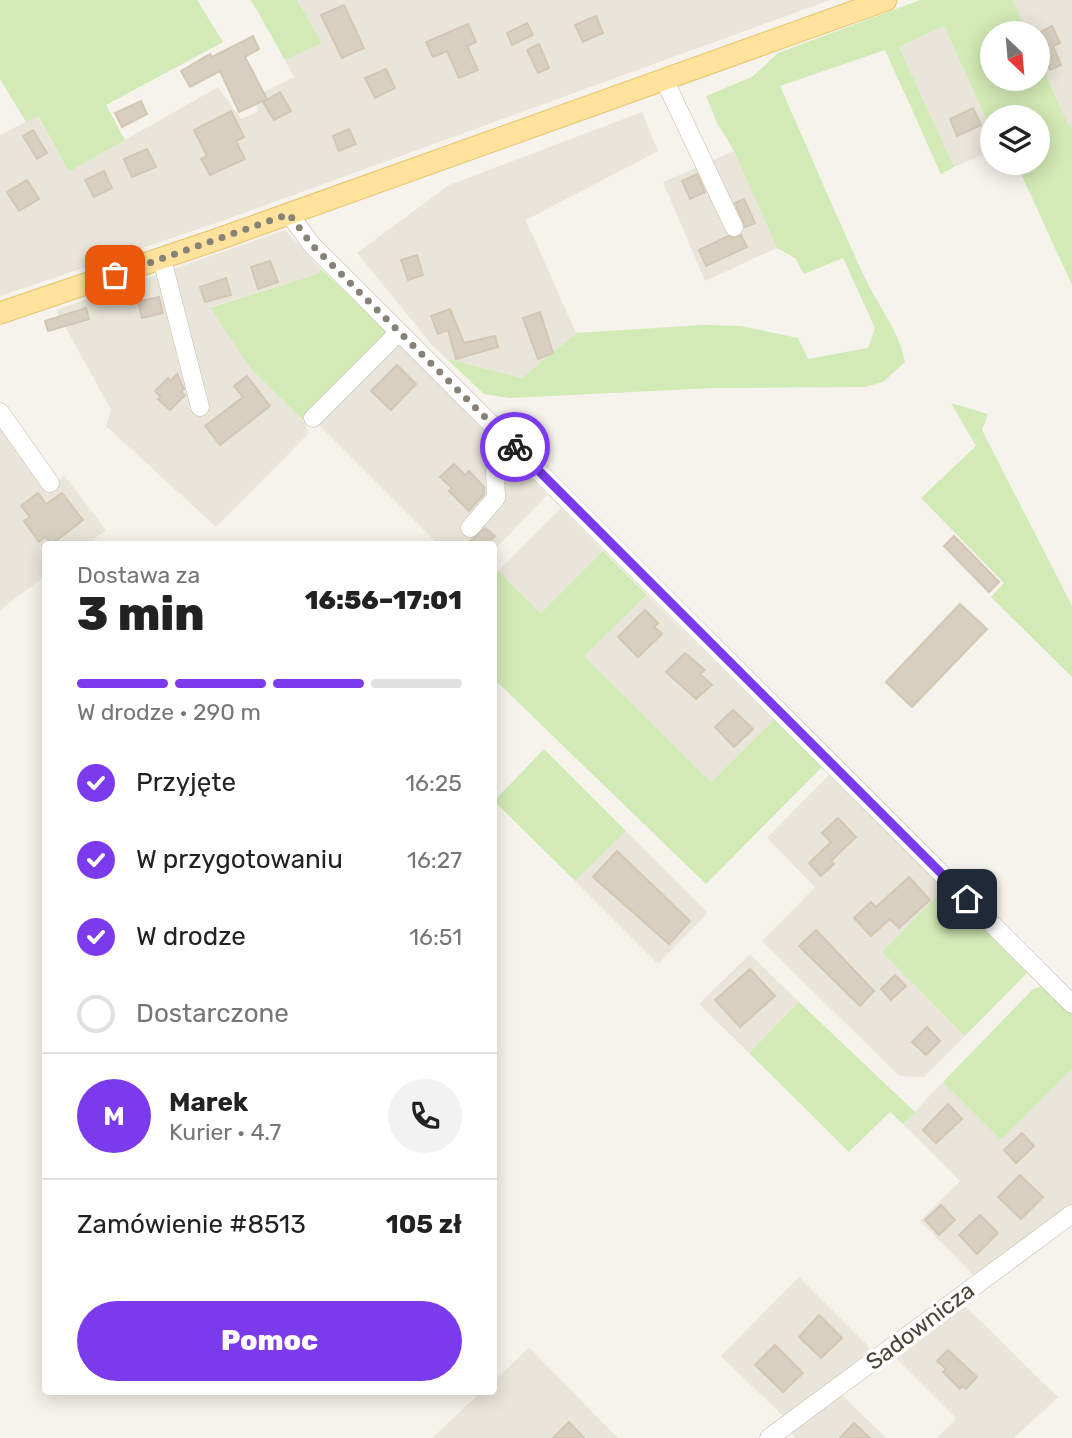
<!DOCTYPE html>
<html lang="pl">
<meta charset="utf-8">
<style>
:root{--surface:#fff;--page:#f2f2f2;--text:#222;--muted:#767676;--line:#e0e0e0;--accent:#7c3aed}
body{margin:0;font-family:Rubik,sans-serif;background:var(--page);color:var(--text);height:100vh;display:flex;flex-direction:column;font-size:26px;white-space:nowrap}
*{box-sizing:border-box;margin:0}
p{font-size:23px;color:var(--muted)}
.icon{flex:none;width:38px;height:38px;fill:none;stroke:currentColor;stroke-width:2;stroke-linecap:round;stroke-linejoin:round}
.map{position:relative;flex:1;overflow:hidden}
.panel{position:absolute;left:42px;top:541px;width:455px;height:854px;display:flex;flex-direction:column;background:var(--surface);border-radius:7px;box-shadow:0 4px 18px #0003}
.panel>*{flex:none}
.needle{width:46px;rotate:154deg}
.tools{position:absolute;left:980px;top:21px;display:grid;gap:14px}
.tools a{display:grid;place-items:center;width:70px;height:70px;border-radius:50%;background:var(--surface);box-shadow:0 4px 18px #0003;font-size:35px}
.pin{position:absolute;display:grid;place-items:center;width:60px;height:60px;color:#fff;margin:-30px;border-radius:14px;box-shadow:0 4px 10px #0006}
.courier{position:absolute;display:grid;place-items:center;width:70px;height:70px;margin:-35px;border:5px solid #7c3aed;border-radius:50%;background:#fff;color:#222;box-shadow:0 2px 9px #0007}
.summary em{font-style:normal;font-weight:800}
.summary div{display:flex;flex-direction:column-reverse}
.summary{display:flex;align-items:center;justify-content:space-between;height:119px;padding:0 35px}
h1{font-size:46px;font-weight:800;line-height:52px}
.bar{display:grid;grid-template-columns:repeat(4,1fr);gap:10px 7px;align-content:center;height:84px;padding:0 35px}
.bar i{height:9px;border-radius:5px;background:var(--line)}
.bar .current{background:var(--accent)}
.bar p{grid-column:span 4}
.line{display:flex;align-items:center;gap:18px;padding:0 35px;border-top:2px solid var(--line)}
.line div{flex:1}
.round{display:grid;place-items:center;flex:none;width:74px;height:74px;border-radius:37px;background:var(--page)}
ol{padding:0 35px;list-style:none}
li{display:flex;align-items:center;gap:21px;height:77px}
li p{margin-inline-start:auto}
li .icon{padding:7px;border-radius:50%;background:var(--accent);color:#fff;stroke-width:4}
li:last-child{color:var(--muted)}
li i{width:38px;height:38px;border:4px solid var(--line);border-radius:50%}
.action{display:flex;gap:14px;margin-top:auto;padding:14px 35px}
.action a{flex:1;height:80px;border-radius:42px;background:var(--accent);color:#fff;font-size:28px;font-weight:800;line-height:80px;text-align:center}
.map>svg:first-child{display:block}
.residential{fill:#eae5da}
.green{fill:#d2eab5}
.building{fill:#d8cfc1;stroke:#d3c7b4;stroke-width:2}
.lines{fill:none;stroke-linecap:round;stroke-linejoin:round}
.minor-casing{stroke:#c2bbae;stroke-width:19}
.major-casing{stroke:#e6c16a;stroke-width:23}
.minor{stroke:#fff;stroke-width:18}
.major{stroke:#ffe39c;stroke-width:21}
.done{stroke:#878178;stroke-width:7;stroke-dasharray:0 12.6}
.route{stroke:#7c3aed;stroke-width:9}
.labels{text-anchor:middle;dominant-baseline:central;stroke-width:7;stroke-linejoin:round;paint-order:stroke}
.street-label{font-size:23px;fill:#4b4439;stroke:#fff}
</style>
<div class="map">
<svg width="1072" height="1438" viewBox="0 0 1072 1438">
<rect width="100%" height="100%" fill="#f6f3ec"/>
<g class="residential">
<path d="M297,0H830L219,222L0,296V135L37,116L69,172L218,87L241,119L258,111L254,97L294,77L285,60L322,43Z"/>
<path d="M1013,0H1072V124L1068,126L1038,57V33H1027Z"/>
<path d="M944,26L992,132V151L954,167L899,47Z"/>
<path d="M642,112L658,151L526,220L576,333L522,378L447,359L433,346L357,253L449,185Z"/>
<path d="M734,151L777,248L705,281L663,182Z"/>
<path d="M285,230L320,268V273L211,307L252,370L303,420L309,433L216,527L106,426L111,410L56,310Z"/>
<path d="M398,343L547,495L494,550V544H438L318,424Z"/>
<path d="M0,422L49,490L64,475L106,530L87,544H46L45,576L0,610Z"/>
<path d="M561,508L603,551L541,613L498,571Z"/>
<path d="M647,595L774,720L711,782L584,656Z"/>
<path d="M829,775L944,889L882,952L965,1036L924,1077L899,1076L762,941L815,887L767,838Z"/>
<path d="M626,831L708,913L658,964L575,881Z"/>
<path d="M750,954L799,1002L749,1053L699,1004Z"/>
<path d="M1072,1069V1205L974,1276L920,1221L960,1181L903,1124L943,1082L1001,1140Z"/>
<path d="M799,1277L869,1347V1356L785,1418L721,1356Z"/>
<path d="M965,1306L1058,1397L1014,1438H937L956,1418L896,1358Z"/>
<path d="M529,1347L618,1438H432L482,1391H494V1381Z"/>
<path d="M841,1394L886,1438H795L791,1433Z"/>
</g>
<g class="green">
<path d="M0,0H197L223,42L106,105L125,140L69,172L38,116L26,122L0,79Z"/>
<path d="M251,0H297L322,43L285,60Z"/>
<path d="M920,0H1013L1027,33H992V79H1038V57L1068,125L1072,124V285L1016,163H1038V117H992V132L944,26L899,47L954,167L941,174L885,50L780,86C809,151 836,216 866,280C879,306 900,334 905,362L883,382L865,387L714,388L509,398L484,394L447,359L522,378L576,333L703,325L741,326L798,338L808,359L868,348L875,328L843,258L804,274L795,258L777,248L734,151L717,123L706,96L752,77L778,53Z"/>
<path d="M320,268L389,333L303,420L252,370L210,308L320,273Z"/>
<path d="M951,403L988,414L982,430L1072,606V677L991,597L1004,583L921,498L976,446Z"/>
<path d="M603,551L647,595L584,656L711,782L774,720L822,767L706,884L494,679V575L498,571L541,613Z"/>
<path d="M544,749L626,831L575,881L494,801Z"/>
<path d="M944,889L1027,973L965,1036L882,952Z"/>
<path d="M1045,984L1072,1013V1069L1001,1140L943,1082L1032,990Z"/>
<path d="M799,1002L915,1112L903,1124L890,1112L849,1152L749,1053Z"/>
</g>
<g class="building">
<path d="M344,5L364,48L342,58L321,15Z"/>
<path d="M596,16L603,33L583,42L575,25Z"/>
<path d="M527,23L533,35L512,45L507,33Z"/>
<path d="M468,24L476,42L467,46L478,70L459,78L447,51L433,57L426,42Z"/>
<path d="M1052,26L1060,43L1053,46L1061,65L1050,70L1038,42V33Z"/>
<path d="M253,36L259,49L245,57L267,99L239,112L220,71L190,87L181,71L210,54L212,57Z"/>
<path d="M539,44L549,68L538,73L527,50Z"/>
<path d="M386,69L395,88L375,98L365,78Z"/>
<path d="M280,92L291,111L274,120L263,102Z"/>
<path d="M141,101L147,114L122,127L115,113Z"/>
<path d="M973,108L981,125L957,136L950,119Z"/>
<path d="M231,111L244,137L236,141L245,159L210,175L201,159L207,156L194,130Z"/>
<path d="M349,129L356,144L339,151L333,136Z"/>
<path d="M33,130L47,153L37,159L23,136Z"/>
<path d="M147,149L156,167L132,177L124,159Z"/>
<path d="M104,171L112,188L94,197L85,180Z"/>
<path d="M697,174L705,192L690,199L682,181Z"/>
<path d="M27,180L39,199L19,211L7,192Z"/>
<path d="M744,199L755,223L745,227L735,203Z"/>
<path d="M741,235L747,247L706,266L699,250L728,236L734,238Z"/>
<path d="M417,255L423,275L408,280L401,260Z"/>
<path d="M270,261L278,282L258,289L251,267Z"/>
<path d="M226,278L231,295L205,302L200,287Z"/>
<path d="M159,297L163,313L142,318L138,302Z"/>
<path d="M86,308L89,319L48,331L45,321Z"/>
<path d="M450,309L464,343L495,336L498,347L456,359L448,330L438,334L431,316Z"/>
<path d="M540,312L553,353L538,359L523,318Z"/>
<path d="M397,365L416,384L391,410L371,391Z"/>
<path d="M177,374L184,389L181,392L185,395L170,410L158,399L161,397L155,391L168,378L170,381Z"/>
<path d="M247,376L270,406L220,445L205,426L243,397L234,386Z"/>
<path d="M454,464L465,475L469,471L484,487V494L469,511L449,491L452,488L440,477Z"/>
<path d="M38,493L46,504L62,493L83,520L52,544L45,537L39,542L24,521L30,517L21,506Z"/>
<path d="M485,528L495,536L487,544H467Z"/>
<path d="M954,536L999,582L989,592L944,546Z"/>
<path d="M960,604L987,629L912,707L886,682Z"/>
<path d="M645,610L658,623L654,627L662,634L638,657L618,637Z"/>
<path d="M685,653L705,670L700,674L712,685L696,699L666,672Z"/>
<path d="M733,710L753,729L734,747L715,727Z"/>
<path d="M838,818L856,837L831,861L834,864L821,876L809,863L831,842L822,833Z"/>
<path d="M617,851L690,921L669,944L593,877Z"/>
<path d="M909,877L930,900L899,928L890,919L871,936L854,918L871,902L876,907Z"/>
<path d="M816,930L874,991L860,1006L799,946Z"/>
<path d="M750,969L775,996L740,1027L715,1000Z"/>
<path d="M895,975L906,986L891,1000L881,989Z"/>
<path d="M927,1027L940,1041L926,1055L912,1042Z"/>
<path d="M948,1104L962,1119L936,1143L923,1130Z"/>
<path d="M1022,1133L1034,1146L1016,1163L1004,1150Z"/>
<path d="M1020,1175L1043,1197L1021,1219L998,1197Z"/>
<path d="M941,1205L955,1220L939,1235L925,1220Z"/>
<path d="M980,1215L998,1233L977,1254L959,1235Z"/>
<path d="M819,1315L842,1338L821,1358L799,1337Z"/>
<path d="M775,1345L803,1373L783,1392L755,1365Z"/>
<path d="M948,1350L977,1377L966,1389L962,1386L960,1389L943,1372L946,1369L937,1361Z"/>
<path d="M569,1422L584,1438H553Z"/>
<path d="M854,1423L870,1438H840Z"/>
</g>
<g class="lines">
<g class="minor-casing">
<g id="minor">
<path d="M664,79L734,227"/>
<path d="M289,214L312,245L1072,1004"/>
<path d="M162,259L200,407"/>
<path d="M0,412L50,483"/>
<path d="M313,418L399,332"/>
<path d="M470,528L496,498L495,471L518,450"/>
<path d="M769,1438L1072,1214"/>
</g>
</g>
<g class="major-casing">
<path id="major" d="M0,313L227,236L886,0"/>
</g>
<use href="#minor" class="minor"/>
<use href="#major" class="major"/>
</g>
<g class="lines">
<path class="done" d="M115,275L289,214L312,245L515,447"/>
<path class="route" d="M515,447L967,899"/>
</g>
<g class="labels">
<g class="street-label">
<text transform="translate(920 1326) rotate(-37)">Sadownicza</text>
</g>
</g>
</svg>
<div class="tools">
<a><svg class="needle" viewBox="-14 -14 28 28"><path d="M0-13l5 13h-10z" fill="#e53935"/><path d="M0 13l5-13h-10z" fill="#767676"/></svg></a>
<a><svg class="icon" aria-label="layers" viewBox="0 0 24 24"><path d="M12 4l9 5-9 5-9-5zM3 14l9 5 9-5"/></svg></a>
</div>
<div class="pin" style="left:115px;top:275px;background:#ea580c"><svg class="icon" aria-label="bag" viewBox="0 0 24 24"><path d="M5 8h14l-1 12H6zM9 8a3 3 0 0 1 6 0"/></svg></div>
<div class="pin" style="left:967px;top:899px;background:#1f2937"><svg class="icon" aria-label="home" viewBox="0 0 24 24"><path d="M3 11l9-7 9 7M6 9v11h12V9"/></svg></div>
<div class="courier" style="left:515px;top:447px"><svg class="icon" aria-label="bike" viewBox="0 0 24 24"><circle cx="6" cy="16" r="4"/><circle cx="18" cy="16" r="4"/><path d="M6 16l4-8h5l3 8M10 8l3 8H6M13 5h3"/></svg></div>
<section class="panel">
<div class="summary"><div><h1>3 min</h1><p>Dostawa za</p></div><em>16:56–17:01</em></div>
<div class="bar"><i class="current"></i><i class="current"></i><i class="current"></i><i></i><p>W drodze · 290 m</p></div>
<ol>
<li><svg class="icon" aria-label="check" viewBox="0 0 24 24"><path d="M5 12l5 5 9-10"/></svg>Przyjęte<p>16:25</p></li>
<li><svg class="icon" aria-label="check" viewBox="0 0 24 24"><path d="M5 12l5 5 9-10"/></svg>W przygotowaniu<p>16:27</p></li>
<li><svg class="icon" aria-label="check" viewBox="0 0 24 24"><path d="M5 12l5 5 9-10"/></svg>W drodze<p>16:51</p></li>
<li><i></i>Dostarczone</li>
</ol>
<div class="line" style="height:126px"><b class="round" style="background:var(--accent);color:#fff">M</b><div><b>Marek</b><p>Kurier · 4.7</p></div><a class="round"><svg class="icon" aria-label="phone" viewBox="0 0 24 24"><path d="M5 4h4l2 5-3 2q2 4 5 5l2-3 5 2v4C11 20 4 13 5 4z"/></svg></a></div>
<div class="line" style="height:91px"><div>Zamówienie #8513</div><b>105 zł</b></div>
<div class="action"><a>Pomoc</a></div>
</section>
</div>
